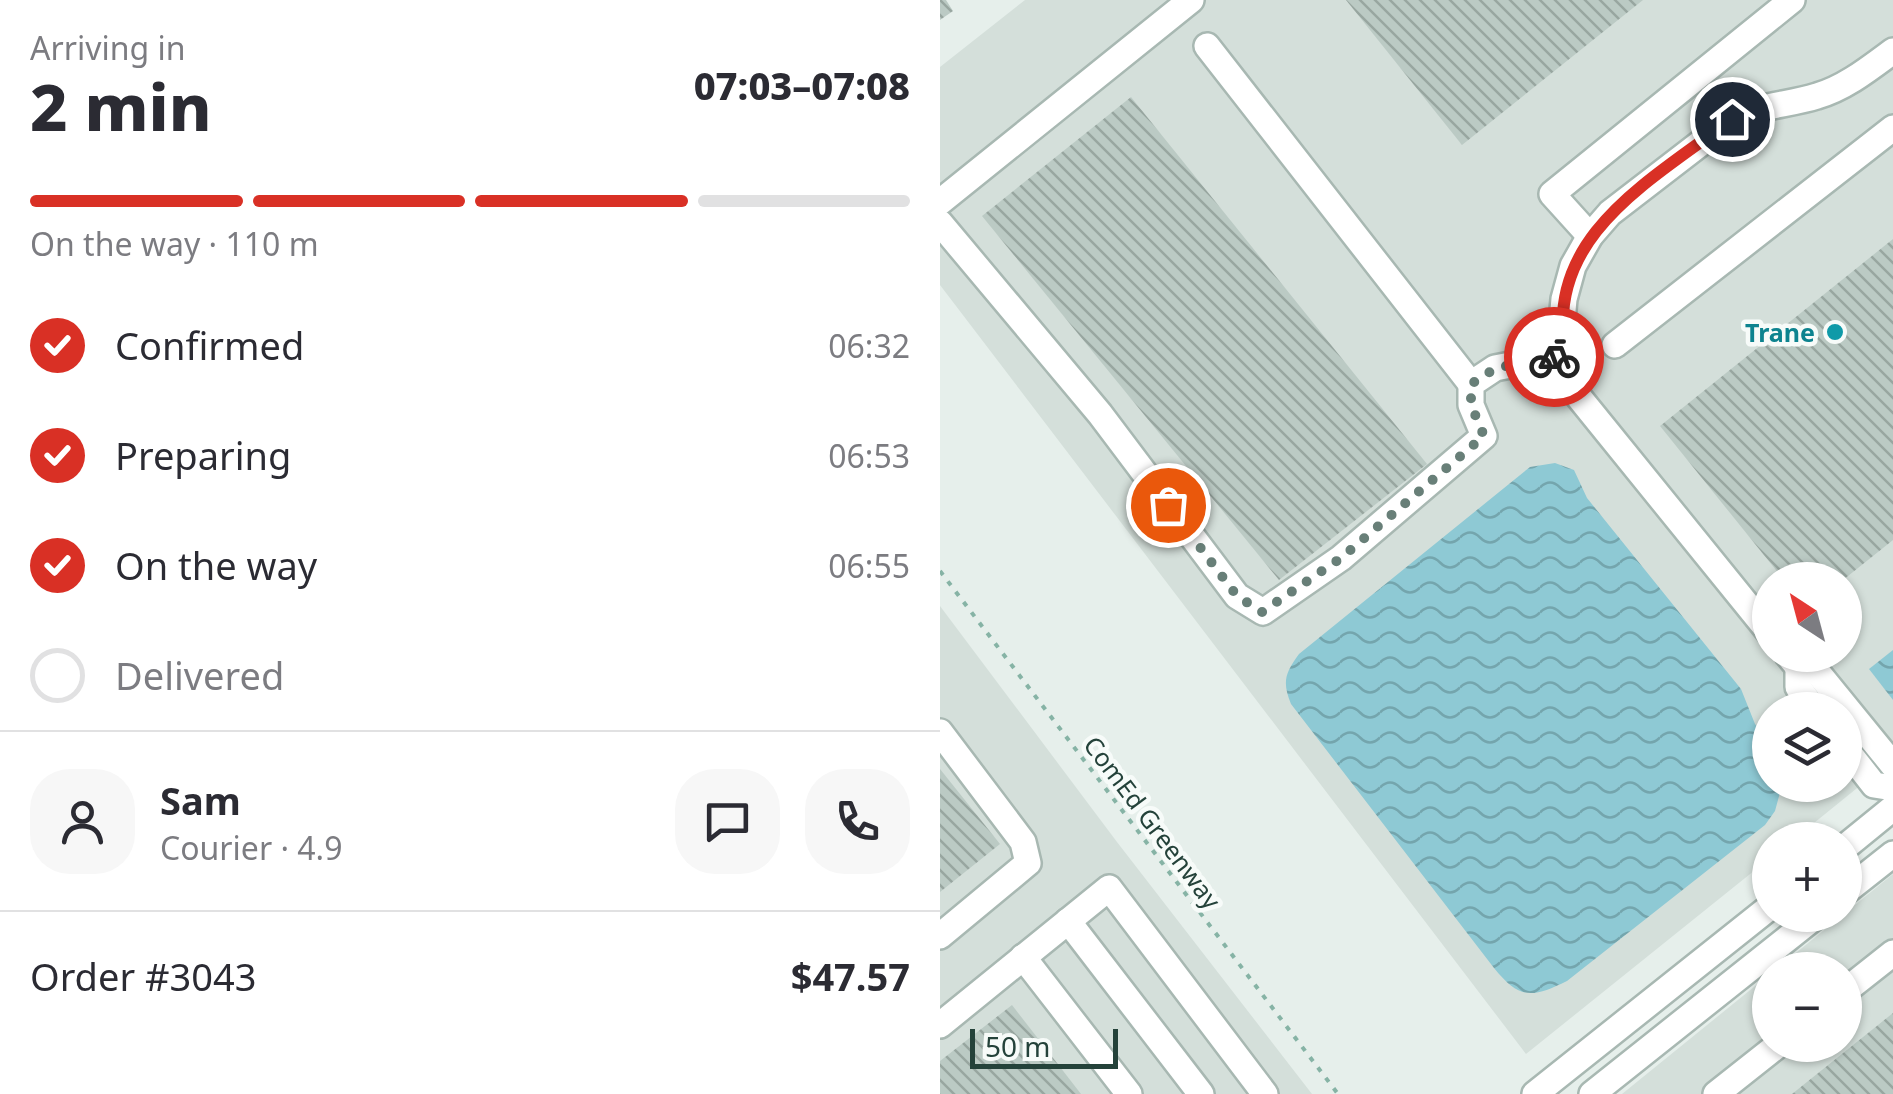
<!DOCTYPE html>
<meta charset="utf-8">
<style>
:root{--surface:#fff;--page:#f7f7f7;--text:#2b2b33;--muted:#7c7c81;--line:#e1e1e2;--accent:#d93025}
body{margin:0;font-family:"Noto Sans",sans-serif;background:var(--page);color:var(--text);height:100vh;display:flex;flex-direction:column;font-size:38px;white-space:nowrap}
*{box-sizing:border-box;margin:0}
p{font-size:32px;color:var(--muted)}
.icon{flex:none;width:55px;height:55px;fill:none;stroke:currentColor;stroke-width:2;stroke-linecap:round;stroke-linejoin:round}
.map{position:relative;flex:1;overflow:hidden}
.details{display:flex;flex-direction:column;background:var(--surface);width:940px}
.details>*{flex:none}
.needle{width:65px;rotate:324deg}
.fabs{position:absolute;left:812px;top:562px;display:grid;gap:20px}
.fabs a{display:grid;place-items:center;width:110px;height:110px;border-radius:50%;background:var(--surface);box-shadow:0 2px 8px #0004;font-size:50px}
.scale{position:absolute;left:30px;bottom:25px;width:148px;box-sizing:border-box;padding-left:10px;border:5px solid #24423a;border-top:0;font-size:28px;line-height:35px;white-space:nowrap;color:#24423a;-webkit-text-stroke:8px #f7fbf9;paint-order:stroke}
.pin{position:absolute;display:grid;place-items:center;width:85px;height:85px;color:#fff;margin:-42px;border:5px solid #fff;border-radius:50%;box-shadow:0 2px 10px #0007}
.courier{position:absolute;display:grid;place-items:center;width:100px;height:100px;margin:-50px;border:8px solid #d93025;border-radius:50%;background:#fff;color:#222;box-shadow:0 2px 12px #0007}
.summary em{font-style:normal;font-weight:800}
.summary div{display:flex;flex-direction:column-reverse}
.summary{display:flex;align-items:center;justify-content:space-between;height:170px;padding:0 30px}
h1{font-size:65px;font-weight:800;line-height:75px}
.bar{display:grid;grid-template-columns:repeat(4,1fr);gap:15px 10px;align-content:center;height:120px;padding:0 30px}
.bar i{height:12px;border-radius:8px;background:var(--line)}
.bar .current{background:var(--accent)}
.bar p{grid-column:span 4}
.line{display:flex;align-items:center;gap:25px;padding:0 30px;border-top:2px solid var(--line)}
.line div{flex:1}
.round{display:grid;place-items:center;flex:none;width:105px;height:105px;border-radius:40px;background:var(--page)}
ol{padding:0 30px;list-style:none}
li{display:flex;align-items:center;gap:30px;height:110px}
li p{margin-inline-start:auto}
li .icon{padding:10px;border-radius:50%;background:var(--accent);color:#fff;stroke-width:4}
li:last-child{color:var(--muted)}
li i{width:55px;height:55px;border:5px solid var(--line);border-radius:50%}
main{display:flex;flex:1;min-height:0}
.map>svg:first-child{display:block}
.built{fill:#d4dfda;fill-rule:evenodd}
.water{fill:url(#water-waves)}
.building{fill:url(#building-back-hatch)}
.lines{fill:none;stroke-linecap:round;stroke-linejoin:round}
.minor-casing{stroke:#a8b8b2;stroke-width:30}
.path{stroke:#86b3a5;stroke-width:4;stroke-dasharray:5 8;stroke-linecap:butt}
.minor{stroke:#fff;stroke-width:25}
.done{stroke:#687f78;stroke-width:10;stroke-dasharray:0 18}
.route{stroke:#d93025;stroke-width:12}
.culture-dot{fill:#0f9aa8;stroke:#f7fbf9;stroke-width:4}
.labels{text-anchor:middle;dominant-baseline:central;stroke-width:9;stroke-linejoin:round;paint-order:stroke}
.culture-label{font-size:25px;font-weight:bold;fill:#0d838f;stroke:#f7fbf9;text-anchor:end}
.street-label{font-size:25px;fill:#24423a;stroke:#f7fbf9}
</style>
<main>
<section class="details">
<div class="summary"><div><h1>2 min</h1><p>Arriving in</p></div><em>07:03–07:08</em></div>
<div class="bar"><i class="current"></i><i class="current"></i><i class="current"></i><i></i><p>On the way · 110 m</p></div>
<ol>
<li><svg class="icon" aria-label="check" viewBox="0 0 24 24"><path d="M5 12l5 5 9-10"/></svg>Confirmed<p>06:32</p></li>
<li><svg class="icon" aria-label="check" viewBox="0 0 24 24"><path d="M5 12l5 5 9-10"/></svg>Preparing<p>06:53</p></li>
<li><svg class="icon" aria-label="check" viewBox="0 0 24 24"><path d="M5 12l5 5 9-10"/></svg>On the way<p>06:55</p></li>
<li><i></i>Delivered</li>
</ol>
<div class="line" style="height:180px"><a class="round"><svg class="icon" aria-label="person" viewBox="0 0 24 24"><circle cx="12" cy="8" r="4"/><path d="M4 21q1-7 8-7t8 7"/></svg></a><div><b>Sam</b><p>Courier · 4.9</p></div><a class="round"><svg class="icon" aria-label="chat" viewBox="0 0 24 24"><path d="M4 5h16v11H9l-5 4z"/></svg></a><a class="round"><svg class="icon" aria-label="phone" viewBox="0 0 24 24"><path d="M5 4h4l2 5-3 2q2 4 5 5l2-3 5 2v4C11 20 4 13 5 4z"/></svg></a></div>
<div class="line" style="height:130px"><div>Order #3043</div><b>$47.57</b></div>
</section>
<div class="map">
<svg width="953" height="1094" viewBox="0 0 953 1094">
<defs>
<pattern id="water-waves" width="16" height="10" patternUnits="userSpaceOnUse" patternTransform="scale(2.5)"><rect width="16" height="10" fill="#8ec9d4"/><path d="M0 5q4-4 8 0t8 0" fill="none" stroke="#74a5ad"/></pattern>
<pattern id="building-back-hatch" width="6" height="6" patternUnits="userSpaceOnUse" patternTransform="scale(2.5)"><rect width="6" height="6" fill="#bbcac4"/><path d="M-1 5l2 2M0 0l6 6M5-1l2 2" fill="none" stroke="#98a6a0"/></pattern>
</defs>
<rect width="100%" height="100%" fill="#e6efeb"/>
<g class="built">
<path d="M85,0H953V759L853,840H830V858L586,1054L0,285V67ZM830,580H905V655H830ZM830,710H905V785H830Z"/>
<path d="M0,606L177,842L372,1094H0Z"/>
<path d="M953,874V1094H682L830,974V1045H905V970H835Z"/>
</g>
<g class="water">
<path d="M615,463L634,470L647,498L801,689L815,724L830,743V785H842L835,811L825,825L627,981C592,998 580,1000 554,968L351,704C342,682 345,673 359,654L590,467Z"/>
<path d="M953,650V700L929,669Z"/>
</g>
<g class="building">
<path d="M0,0H6L13,11L0,20Z"/>
<path d="M406,0H703L522,145Z"/>
<path d="M191,97L487,464L339,580L42,216Z"/>
<path d="M953,239V540L903,580H844L720,426Z"/>
<path d="M0,769L60,844L0,892Z"/>
<path d="M72,1005L141,1094H0V1061Z"/>
<path d="M953,1013V1094H852Z"/>
</g>
<g class="lines">
<g class="minor-casing">
<g id="minor">
<path d="M267,46L531,384"/>
<path d="M0,202L251,0"/>
<path d="M0,223L160,414L297,596L323,612L401,558L544,436L531,405V384L555,368L626,354"/>
<path d="M650,236L612,194L852,0"/>
<path d="M675,345L953,128"/>
<path d="M830,633L638,396L621,332L624,299L633,266L650,236L670,213L792,119C820,105 848,105 877,96C905,88 930,68 953,51"/>
<path d="M848,655L858,667L878,673L953,765"/>
<path d="M858,667V687L875,710"/>
<path d="M0,732L83,842L88,863L0,936"/>
<path d="M905,748L934,785L953,788"/>
<path d="M905,847L953,808"/>
<path d="M905,892L953,854"/>
<path d="M128,921L261,1094"/>
<path d="M83,957L189,1094"/>
<path d="M905,991L953,953"/>
<path d="M0,1025L169,888L325,1094"/>
<path d="M595,1094L830,907"/>
<path d="M652,1094L877,915"/>
<path d="M776,1094L838,1045"/>
</g>
</g>
<path class="path" d="M0,571L398,1094"/>
<use href="#minor" class="minor"/>
</g>
<g class="lines">
<path class="done" d="M228,505L297,596L322,612L401,558L544,436L531,405V384L556,368L614,357"/>
<path class="route" d="M614,357L626,354C602,237 712,180 792,119"/>
</g>
<circle class="culture-dot" cx="895" cy="332" r="10"/>
<g class="labels">
<g class="culture-label">
<text x="875" y="332">Trane</text>
</g>
<g class="street-label">
<text transform="translate(213 822) rotate(53)">ComEd Greenway</text>
</g>
</g>
</svg>
<div class="fabs">
<a><svg class="needle" viewBox="-14 -14 28 28"><path d="M0-13l5 13h-10z" fill="#e53935"/><path d="M0 13l5-13h-10z" fill="#7c7c81"/></svg></a>
<a><svg class="icon" aria-label="layers" viewBox="0 0 24 24"><path d="M12 4l9 5-9 5-9-5zM3 14l9 5 9-5"/></svg></a>
<a>+</a>
<a>−</a>
</div>
<div class="scale">50 m</div>
<div class="pin" style="left:228px;top:505px;background:#ea580c"><svg class="icon" aria-label="bag" viewBox="0 0 24 24"><path d="M5 8h14l-1 12H6zM9 8a3 3 0 0 1 6 0"/></svg></div>
<div class="pin" style="left:792px;top:119px;background:#1f2937"><svg class="icon" aria-label="home" viewBox="0 0 24 24"><path d="M3 11l9-7 9 7M6 9v11h12V9"/></svg></div>
<div class="courier" style="left:614px;top:357px"><svg class="icon" aria-label="bike" viewBox="0 0 24 24"><circle cx="6" cy="16" r="4"/><circle cx="18" cy="16" r="4"/><path d="M6 16l4-8h5l3 8M10 8l3 8H6M13 5h3"/></svg></div>
</div>
</main>
